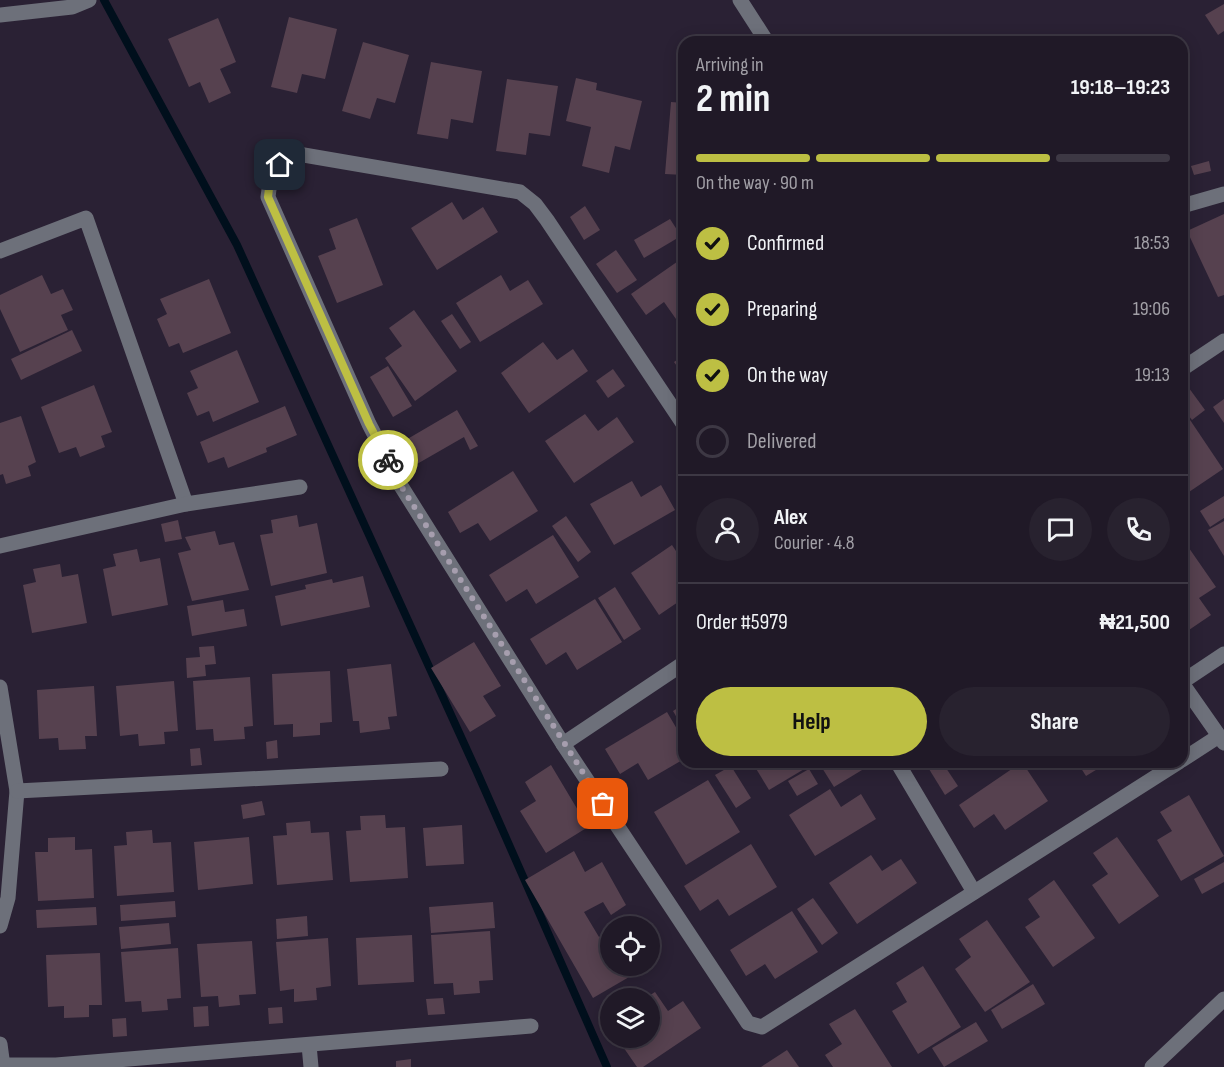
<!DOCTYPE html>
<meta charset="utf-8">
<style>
:root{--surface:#201927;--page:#28222f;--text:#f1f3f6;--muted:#a2a0a7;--line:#3d3844;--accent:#bdbf43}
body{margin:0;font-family:"Sofia Sans Condensed",sans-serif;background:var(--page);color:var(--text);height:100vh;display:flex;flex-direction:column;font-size:22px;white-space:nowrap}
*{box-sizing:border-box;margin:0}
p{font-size:20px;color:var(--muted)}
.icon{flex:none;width:33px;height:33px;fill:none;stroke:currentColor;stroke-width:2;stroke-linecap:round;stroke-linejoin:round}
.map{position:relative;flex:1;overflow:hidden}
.drawer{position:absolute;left:678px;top:36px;width:510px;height:732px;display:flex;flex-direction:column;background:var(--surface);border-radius:18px;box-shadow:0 3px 15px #0003,0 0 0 2px var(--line)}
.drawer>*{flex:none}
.fabs{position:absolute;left:600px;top:916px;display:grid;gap:12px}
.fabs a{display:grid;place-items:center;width:60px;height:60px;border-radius:50%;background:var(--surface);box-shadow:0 3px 15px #0003,0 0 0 2px var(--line);font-size:30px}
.pin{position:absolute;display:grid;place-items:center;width:51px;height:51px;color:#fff;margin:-26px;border-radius:12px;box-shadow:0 3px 9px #0006}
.courier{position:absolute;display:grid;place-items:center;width:60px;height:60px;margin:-30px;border:4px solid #bdbf43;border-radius:50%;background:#fff;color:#222;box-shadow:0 2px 8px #0007}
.headline em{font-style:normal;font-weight:700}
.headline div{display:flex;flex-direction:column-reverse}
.headline{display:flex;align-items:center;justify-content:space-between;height:102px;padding:0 18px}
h1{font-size:39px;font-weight:700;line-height:45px}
.bar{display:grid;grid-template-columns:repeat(4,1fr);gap:9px 6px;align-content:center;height:72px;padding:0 18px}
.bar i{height:8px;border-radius:4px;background:var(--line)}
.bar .active{background:var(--accent)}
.bar p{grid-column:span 4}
.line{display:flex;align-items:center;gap:15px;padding:0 18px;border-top:2px solid var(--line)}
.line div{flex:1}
.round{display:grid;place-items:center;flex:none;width:63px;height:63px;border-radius:32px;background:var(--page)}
ol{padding:0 18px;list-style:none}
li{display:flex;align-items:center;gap:18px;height:66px}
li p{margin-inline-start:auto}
li .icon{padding:6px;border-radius:50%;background:var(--accent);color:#111;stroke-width:4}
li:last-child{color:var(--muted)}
li i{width:33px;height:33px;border:3px solid var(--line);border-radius:50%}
.action{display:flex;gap:12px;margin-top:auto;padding:12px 18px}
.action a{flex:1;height:69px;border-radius:36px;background:var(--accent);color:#111;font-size:24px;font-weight:700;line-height:69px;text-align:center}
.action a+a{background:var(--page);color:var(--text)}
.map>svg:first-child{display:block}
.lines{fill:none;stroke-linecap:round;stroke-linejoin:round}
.stream{stroke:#000f1c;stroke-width:8}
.building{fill:#56414f}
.minor{stroke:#6d707a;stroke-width:15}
.done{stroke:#a69eae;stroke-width:6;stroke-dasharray:0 10.8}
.route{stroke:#bdbf43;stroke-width:8}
</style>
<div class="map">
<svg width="1224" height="1067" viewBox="0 0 1224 1067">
<rect width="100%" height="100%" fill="#2a2134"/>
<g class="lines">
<path class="stream" d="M104,0L237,245L477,772L607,1067"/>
</g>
<g class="building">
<path d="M1224,4V31L1218,35L1205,15Z"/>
<path d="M289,17L337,29L325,79L302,74L297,93L271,87Z"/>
<path d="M218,18L236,62L220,69L231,93L209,103L200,82L189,87L168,39Z"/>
<path d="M363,42L409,55L395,103L377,98L370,119L342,111Z"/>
<path d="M431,62L482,71L473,123L451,119L448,139L417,134Z"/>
<path d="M576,78L597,83L596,90L642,101L630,150L615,146L609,173L582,166L591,127L566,121Z"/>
<path d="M507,79L558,86L550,136L529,133L526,155L496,151Z"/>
<path d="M671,102L684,103V175L665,174Z"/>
<path d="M1209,161L1211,171L1194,175L1191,166Z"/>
<path d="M452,202L463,220L483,207L498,232L437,270L411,228Z"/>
<path d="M585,206L600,230L584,240L570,217Z"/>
<path d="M1224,214V295L1218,297L1187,231Z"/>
<path d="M357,218L383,285L337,303L318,256L336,249L329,229Z"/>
<path d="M670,219L681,236L644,258L634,240Z"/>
<path d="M616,250L637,280L617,293L596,264Z"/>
<path d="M684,257V314L676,319L664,302L646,315L631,294Z"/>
<path d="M42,275L51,294L63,289L73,310L61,315L68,330L20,352L0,309V295Z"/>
<path d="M501,275L510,291L528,280L543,304L480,342L456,303Z"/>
<path d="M209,279L231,333L183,353L179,343L169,347L157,319L167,314L160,299Z"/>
<path d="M414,310L457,371L415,401L385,358L402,346L389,328Z"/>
<path d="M452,314L471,342L460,349L441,321Z"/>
<path d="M72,330L82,351L21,380L11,359Z"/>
<path d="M543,342L557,360L573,349L588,371L529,413L501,373Z"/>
<path d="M237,350L259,402L213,422L209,411L197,416L187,393L198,388L190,371Z"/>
<path d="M684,355V376L674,362Z"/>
<path d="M388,366L412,406L393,417L370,377Z"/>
<path d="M613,369L625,386L608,398L596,381Z"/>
<path d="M1186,384L1205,410L1192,420L1182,407V387Z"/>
<path d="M94,385L112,432L101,436L105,447L80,457L76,447L59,453L41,407Z"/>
<path d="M1224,399V423L1213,407Z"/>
<path d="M285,406L297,435L266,448L267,452L228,468L224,457L208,463L200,442Z"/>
<path d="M1182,408L1223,469L1183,496L1182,495Z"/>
<path d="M457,410L478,446L470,450L464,437L417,464L404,441Z"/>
<path d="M585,414L598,431L617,417L634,442L574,483L545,441Z"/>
<path d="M21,416L36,462L28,466L31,476L6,484L3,474L0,475V423Z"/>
<path d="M513,471L538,511L490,541L478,523L460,533L448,512Z"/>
<path d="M632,481L641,497L661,485L675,510L614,545L590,504Z"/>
<path d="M1224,496V518L1210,527L1200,511Z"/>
<path d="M297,515L299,527L317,523L327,573L271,586L260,535L273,533L271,520Z"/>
<path d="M566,516L591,552L578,562L552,526Z"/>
<path d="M178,520L182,539L165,542L161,524Z"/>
<path d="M1224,521V556L1208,530Z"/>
<path d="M215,531L219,545L234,542L249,590L192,601L178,553L191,550L185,537Z"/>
<path d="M553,535L579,577L536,604L527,589L506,602L489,575Z"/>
<path d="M1182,538L1216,587L1199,598L1211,615L1186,632L1182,626Z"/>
<path d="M672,545L684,563V598L659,615L631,573Z"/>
<path d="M137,549L140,562L160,558L168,605L112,616L103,569L116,566L113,554Z"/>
<path d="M60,564L62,577L78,574L87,623L32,633L23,585L36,582L33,569Z"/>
<path d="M363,576L370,607L281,626L275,596L306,589L305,585L332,579L333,583Z"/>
<path d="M615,587L641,629L624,640L598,598Z"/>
<path d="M595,599L622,642L577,670L566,652L546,665L530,639Z"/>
<path d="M223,600L225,612L244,609L247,626L192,636L187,606Z"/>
<path d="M474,642L501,686L483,696L496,716L470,732L431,668Z"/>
<path d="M214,646L216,664L205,665L206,676L187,678L186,658L200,657L199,647Z"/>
<path d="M391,664L397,716L388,717L390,729L360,733L359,721H353L347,669Z"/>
<path d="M330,671L332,722L320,723V735L293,737V724L274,725L272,674Z"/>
<path d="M250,677L253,726L244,727L245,739L214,741L213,729L196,730L193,681Z"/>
<path d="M174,681L178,731L164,732L165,744L139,746L138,734L120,736L116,686Z"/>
<path d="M94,686L97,736H85L86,749L59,750L58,738L39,739L37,690Z"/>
<path d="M684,704V730L673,711Z"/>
<path d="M667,712L684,741V759L648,780L638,763L620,774L605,749Z"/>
<path d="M277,740L278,758L267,759L266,742Z"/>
<path d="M200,748L202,765L191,766L190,749Z"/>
<path d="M752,762H816L769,790Z"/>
<path d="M821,762H864L867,767L834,787L819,763Z"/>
<path d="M942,762L958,786L945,795L929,769Z"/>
<path d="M1022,762L1048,801L1005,830L994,814L974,828L959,805Z"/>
<path d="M1077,762H1109L1086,776Z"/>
<path d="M551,765L588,827L546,853L520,811L536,801L525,782Z"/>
<path d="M731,766L751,798L736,808L715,775Z"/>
<path d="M809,769L818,784L797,796L788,781Z"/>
<path d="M708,780L740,832L686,865L654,812Z"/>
<path d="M830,789L841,807L861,794L876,819L815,856L789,815Z"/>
<path d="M1189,795L1224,856L1181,881L1157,840L1172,831L1160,812Z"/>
<path d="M262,801L265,815L243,819L241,805Z"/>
<path d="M385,815L386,828L405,827L408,878L350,882L346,831L361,830L360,816Z"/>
<path d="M310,821L311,833L329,832L333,880L277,885L273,836L287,835L286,823Z"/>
<path d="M462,825L464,864L426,866L423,828Z"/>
<path d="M152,830L153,843L171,842L174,892L117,896L114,846L127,845L126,832Z"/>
<path d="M75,837V850L92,849L94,898L38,901L35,852H48V838Z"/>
<path d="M249,837L253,884L198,890L194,842Z"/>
<path d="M1117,837L1159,896L1119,924L1092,885L1108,874L1093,853Z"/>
<path d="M751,844L777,887L729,916L718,899L700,911L684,886Z"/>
<path d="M574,851L585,872L602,862L626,905L611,915L603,902L584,912L599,937L610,930V966H648L593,998L525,880Z"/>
<path d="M871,855L882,871L901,859L917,883L857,924L829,883Z"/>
<path d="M1224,862V882L1202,894L1194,879Z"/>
<path d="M1054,880L1095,938L1053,967L1025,927L1040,917L1028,899Z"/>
<path d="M813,898L838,933L822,945L797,909Z"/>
<path d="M175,901L176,917L121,921L120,905Z"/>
<path d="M493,902L495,928L431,933L429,907Z"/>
<path d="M96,907L97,925L37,928L36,910Z"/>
<path d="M792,911L818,952L775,979L765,964L746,976L730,950Z"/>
<path d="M307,916L308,936L277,939L276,919Z"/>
<path d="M987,920L1030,982L985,1012L955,969L971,957L959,939Z"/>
<path d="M169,923L171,944L121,949L119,927Z"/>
<path d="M490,931L493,980L479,981L480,993L454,995L453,983L434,984L431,935Z"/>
<path d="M412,935L414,982L358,985L356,938Z"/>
<path d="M328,938L331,986L316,988L317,1000L294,1002V989L280,991L276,942Z"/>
<path d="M252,941L256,994L239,995L240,1005L219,1007L218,996L201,997L197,944Z"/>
<path d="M650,946L658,961L650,965Z"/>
<path d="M178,948L181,998L167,999L168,1010L142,1012L141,1001L125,1002L121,952Z"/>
<path d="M100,953L102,1005H89V1017L64,1018V1006L48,1007L46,955Z"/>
<path d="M923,966L961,1027L918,1054L892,1011L907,1002L896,983Z"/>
<path d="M1033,984L1045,1004L1002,1029L991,1010Z"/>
<path d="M655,992L668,1011L683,1001L701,1028L643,1067H637L617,1038H650V999H644Z"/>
<path d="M443,998L445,1014L428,1015L426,999Z"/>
<path d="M208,1006L209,1026L194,1027L193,1007Z"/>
<path d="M282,1007L283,1023L269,1024L268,1008Z"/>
<path d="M855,1009L892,1067H833L825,1055L842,1044L829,1024Z"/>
<path d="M126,1018L127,1036L113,1037L112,1019Z"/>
<path d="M976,1022L988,1041L944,1067L932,1048Z"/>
<path d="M787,1050L799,1067H761Z"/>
<path d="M411,1059V1067H396V1061Z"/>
</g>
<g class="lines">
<g class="minor">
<path d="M740,0L767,42"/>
<path d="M0,15L72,7L89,0"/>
<path d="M1182,206L1224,194"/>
<path d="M0,251L86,218L186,504"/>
<path d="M1182,369L1224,341"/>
<path d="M0,546L186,504L300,487"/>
<path d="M684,663L563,744L748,1023L762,1027L1179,762"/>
<path d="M1182,682L1224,654"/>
<path d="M1182,683L1224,743"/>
<path d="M0,687L17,791L8,898L0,926"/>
<path d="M563,744L401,486L369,424L268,197C270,174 278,165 298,154L520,192L535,204L547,220L684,425"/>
<path d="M1182,760L1219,736"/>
<path d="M897,762L974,892"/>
<path d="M17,791L441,769"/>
<path d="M0,1044L2,1059L0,1066"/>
<path d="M309,1045L311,1067"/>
<path d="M0,1065H56L531,1026"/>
<path d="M1152,1067L1224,999"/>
</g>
</g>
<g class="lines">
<path class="done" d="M388,460L401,486L603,804"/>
<path class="route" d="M280,165L270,180L268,197L369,424L388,460"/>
</g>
</svg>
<div class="fabs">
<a><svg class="icon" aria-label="locate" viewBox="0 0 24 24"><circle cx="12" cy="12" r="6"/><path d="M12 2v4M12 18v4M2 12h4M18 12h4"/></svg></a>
<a><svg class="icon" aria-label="layers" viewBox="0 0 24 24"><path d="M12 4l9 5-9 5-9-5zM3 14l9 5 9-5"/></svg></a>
</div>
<div class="pin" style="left:603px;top:804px;background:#ea580c"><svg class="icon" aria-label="bag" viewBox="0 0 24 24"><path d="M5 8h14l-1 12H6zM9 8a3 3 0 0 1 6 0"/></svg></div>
<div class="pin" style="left:280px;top:165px;background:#1f2937"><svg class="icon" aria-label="home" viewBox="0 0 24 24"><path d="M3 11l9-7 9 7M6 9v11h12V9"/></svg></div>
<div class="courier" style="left:388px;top:460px"><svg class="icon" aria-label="bike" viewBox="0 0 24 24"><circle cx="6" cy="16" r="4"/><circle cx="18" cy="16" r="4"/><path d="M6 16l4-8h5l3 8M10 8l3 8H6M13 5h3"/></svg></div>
<section class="drawer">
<div class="headline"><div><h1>2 min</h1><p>Arriving in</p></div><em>19:18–19:23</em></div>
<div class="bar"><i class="active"></i><i class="active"></i><i class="active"></i><i></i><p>On the way · 90 m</p></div>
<ol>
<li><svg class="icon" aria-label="check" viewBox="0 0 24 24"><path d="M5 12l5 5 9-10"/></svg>Confirmed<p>18:53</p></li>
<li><svg class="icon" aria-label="check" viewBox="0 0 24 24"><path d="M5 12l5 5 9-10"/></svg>Preparing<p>19:06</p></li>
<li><svg class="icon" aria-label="check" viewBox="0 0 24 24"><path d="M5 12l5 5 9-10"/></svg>On the way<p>19:13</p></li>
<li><i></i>Delivered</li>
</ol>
<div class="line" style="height:108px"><a class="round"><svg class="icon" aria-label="person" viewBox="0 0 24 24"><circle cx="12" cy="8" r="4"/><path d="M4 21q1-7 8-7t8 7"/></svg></a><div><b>Alex</b><p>Courier · 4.8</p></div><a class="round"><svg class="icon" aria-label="chat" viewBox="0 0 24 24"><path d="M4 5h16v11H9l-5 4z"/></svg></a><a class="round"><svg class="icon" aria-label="phone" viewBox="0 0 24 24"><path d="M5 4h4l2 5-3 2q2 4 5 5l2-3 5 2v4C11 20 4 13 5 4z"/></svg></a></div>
<div class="line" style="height:78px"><div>Order #5979</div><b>₦21,500</b></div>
<div class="action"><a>Help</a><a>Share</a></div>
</section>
</div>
